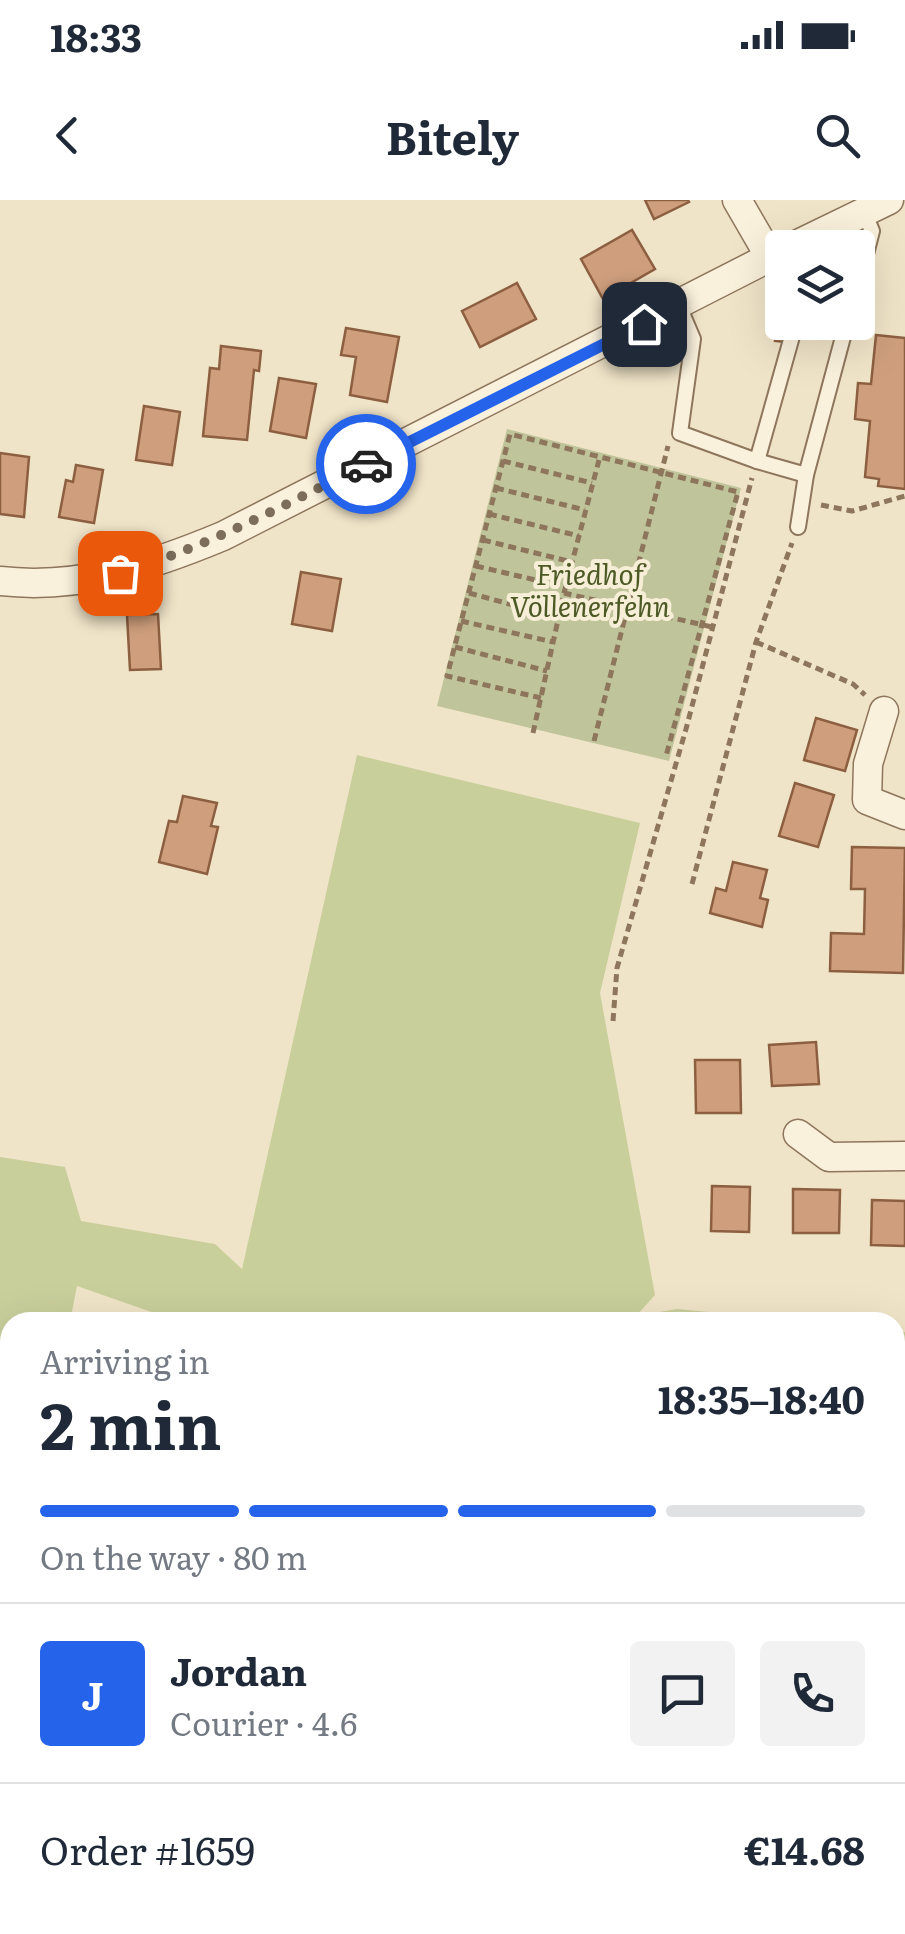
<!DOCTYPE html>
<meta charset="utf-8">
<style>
:root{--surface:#fff;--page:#f2f2f3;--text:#1f2937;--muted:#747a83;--line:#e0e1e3;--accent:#2563eb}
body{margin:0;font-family:Literata,serif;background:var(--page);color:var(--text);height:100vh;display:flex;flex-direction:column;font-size:38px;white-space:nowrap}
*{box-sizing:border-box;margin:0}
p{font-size:32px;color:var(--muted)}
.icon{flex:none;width:55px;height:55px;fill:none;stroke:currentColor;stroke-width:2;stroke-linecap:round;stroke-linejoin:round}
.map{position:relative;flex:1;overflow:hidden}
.sheet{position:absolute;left:0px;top:1112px;width:905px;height:622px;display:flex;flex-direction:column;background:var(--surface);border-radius:30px 30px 0 0;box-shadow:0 10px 40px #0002}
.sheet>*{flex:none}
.buttons{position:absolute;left:765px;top:30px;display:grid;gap:20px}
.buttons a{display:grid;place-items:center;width:110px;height:110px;border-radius:10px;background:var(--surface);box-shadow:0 10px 40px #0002;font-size:50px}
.pin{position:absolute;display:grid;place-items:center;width:85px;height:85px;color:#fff;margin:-42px;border-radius:20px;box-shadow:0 5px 15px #0006}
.courier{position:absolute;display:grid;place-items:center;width:100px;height:100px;margin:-50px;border:8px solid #2563eb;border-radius:50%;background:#fff;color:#222;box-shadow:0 2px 12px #0007}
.summary em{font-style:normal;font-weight:700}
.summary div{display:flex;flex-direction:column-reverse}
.summary{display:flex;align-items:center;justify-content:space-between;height:170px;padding:0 40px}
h1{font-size:65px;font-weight:700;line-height:75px}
.bar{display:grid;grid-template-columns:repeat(4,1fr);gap:15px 10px;align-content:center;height:120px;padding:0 40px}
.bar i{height:12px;border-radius:8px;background:var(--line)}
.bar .active{background:var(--accent)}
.bar p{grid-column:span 4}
.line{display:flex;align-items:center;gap:25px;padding:0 40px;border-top:2px solid var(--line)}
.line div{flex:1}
.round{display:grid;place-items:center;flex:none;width:105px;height:105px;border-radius:10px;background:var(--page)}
.status{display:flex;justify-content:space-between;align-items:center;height:70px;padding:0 50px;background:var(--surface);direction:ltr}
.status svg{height:28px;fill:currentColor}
header{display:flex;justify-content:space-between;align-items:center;height:130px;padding:0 40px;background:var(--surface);font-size:45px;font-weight:700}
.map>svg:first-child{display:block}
.green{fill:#c9cf9b}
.cemetery{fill:#bfc49a}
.building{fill:#cf9f7d;stroke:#8d5f41;stroke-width:2.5}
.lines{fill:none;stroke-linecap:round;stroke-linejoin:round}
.service-casing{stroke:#8d765c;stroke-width:18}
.minor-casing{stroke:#8d765c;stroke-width:31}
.path{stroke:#8d765c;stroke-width:5;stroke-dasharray:8 5;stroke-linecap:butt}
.service{stroke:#faf1dc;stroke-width:14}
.minor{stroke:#faf1dc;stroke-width:28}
.done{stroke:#7c6e5b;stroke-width:10;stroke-dasharray:0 18}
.route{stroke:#2563eb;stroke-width:12}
.labels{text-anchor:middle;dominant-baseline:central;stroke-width:8;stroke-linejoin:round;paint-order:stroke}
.park-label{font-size:28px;font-style:italic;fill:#4d5a26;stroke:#f7eed8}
</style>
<div class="status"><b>18:33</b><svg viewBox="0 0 49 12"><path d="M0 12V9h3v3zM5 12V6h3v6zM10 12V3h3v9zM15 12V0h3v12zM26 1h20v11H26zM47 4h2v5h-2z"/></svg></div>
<header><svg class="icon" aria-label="back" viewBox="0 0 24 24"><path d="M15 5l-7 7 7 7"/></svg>Bitely<svg class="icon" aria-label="search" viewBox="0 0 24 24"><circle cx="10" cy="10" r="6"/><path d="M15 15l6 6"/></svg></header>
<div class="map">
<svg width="905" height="1734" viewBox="0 0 905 1734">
<rect width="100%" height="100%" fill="#f0e4c8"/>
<g class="green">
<path d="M357,555L640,623L600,793L655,1095L636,1116L677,1109L813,1122H180L77,1086L70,1122H10V1355L0,1354V957L65,967L81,1021L215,1044L242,1069Z"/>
<path d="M895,1131L905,1132V1734H0V1476L10,1478V1725H895Z"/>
</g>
<path class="cemetery" d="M507,229L741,288L669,561L437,506Z"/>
<g class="building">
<path d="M645,0H688L689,2L654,19Z"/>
<path d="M632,30L655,69L603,99L581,59Z"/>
<path d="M517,83L536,119L480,147L462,111Z"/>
<path d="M346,128L399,137L387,202L350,195L356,157L341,155Z"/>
<path d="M777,130L787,132L785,142L775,141Z"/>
<path d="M876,135L905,138V289L878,286L879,279L865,277L870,221L855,219L858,183L871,184Z"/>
<path d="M221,146L261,151L259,171L254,170L247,240L203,236L210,168L219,169Z"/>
<path d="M279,178L316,184L306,238L270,231Z"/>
<path d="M144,206L180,212L172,265L136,260Z"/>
<path d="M0,253L29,257L24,317L0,314Z"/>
<path d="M76,265L103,270L94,323L59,317L66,280L73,282Z"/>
<path d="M301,372L341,379L332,431L292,424Z"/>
<path d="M158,414L161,469L130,470L127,415Z"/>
<path d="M816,518L857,530L845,571L804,560Z"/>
<path d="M795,583L834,595L818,647L779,636Z"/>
<path d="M183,596L217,603L211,626L218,627L207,674L159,662L169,621L177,622Z"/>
<path d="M852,647L905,648L903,773L830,771L831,733L864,734L865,689H851Z"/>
<path d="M733,662L767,670L760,698L768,700L762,727L710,713L716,688L726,691Z"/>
<path d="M816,842L819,884L772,886L769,845Z"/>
<path d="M695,860H740L741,913H696Z"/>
<path d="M712,986L750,987L749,1032L711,1031Z"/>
<path d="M793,989L840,990L839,1033H793Z"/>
<path d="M872,1000L905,1001V1046L871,1045Z"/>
</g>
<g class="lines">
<g class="service-casing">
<g id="service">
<path d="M858,85L872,31L864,12"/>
<path d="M679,106L693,139L680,233L757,261L796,122"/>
<path d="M757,261L806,275L847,122"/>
<path d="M798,327L806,275"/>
</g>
</g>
<g class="minor-casing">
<g id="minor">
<path d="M737,0L770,57"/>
<path d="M790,48L889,0"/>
<path d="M0,381C79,390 151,366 223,336L782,51"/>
<path d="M884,511L868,564L867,600L905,615"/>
<path d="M798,934L829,957L905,956"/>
</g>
</g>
<g class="path">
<path d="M503,261L592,283"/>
<path d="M496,288L585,310"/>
<path d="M821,305L852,311L905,296"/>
<path d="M489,314L579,336"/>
<path d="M483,340L572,362"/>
<path d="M476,366L565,387"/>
<path d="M469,393L557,417"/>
<path d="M564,393L599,260"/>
<path d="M461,421L553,442"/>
<path d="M756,442L853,484L865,495"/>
<path d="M455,447L547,471"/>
<path d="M541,498L447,476L510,234L738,292L666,556"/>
<path d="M533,533L564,393L712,427"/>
<path d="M594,541L668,246"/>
<path d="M692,684L756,442L792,343"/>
<path d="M613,821L617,768L686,529L752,278"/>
</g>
<use href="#service" class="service"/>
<use href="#minor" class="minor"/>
</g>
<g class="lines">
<path class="done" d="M120,373C207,347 285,305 366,264"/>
<path class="route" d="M366,264L644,124"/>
</g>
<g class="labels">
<g class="park-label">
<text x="590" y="373">Friedhof<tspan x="590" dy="32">Völlenerfehn</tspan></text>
</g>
</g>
</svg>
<div class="buttons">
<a><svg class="icon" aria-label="layers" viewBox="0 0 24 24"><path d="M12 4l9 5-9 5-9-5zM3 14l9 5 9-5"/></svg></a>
</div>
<div class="pin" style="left:120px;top:373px;background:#ea580c"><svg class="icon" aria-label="bag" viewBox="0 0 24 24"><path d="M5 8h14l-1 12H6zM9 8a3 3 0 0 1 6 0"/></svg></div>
<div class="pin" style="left:644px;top:124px;background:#1f2937"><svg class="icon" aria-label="home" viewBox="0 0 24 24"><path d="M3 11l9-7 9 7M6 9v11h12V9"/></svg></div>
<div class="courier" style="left:366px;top:264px"><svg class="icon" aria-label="car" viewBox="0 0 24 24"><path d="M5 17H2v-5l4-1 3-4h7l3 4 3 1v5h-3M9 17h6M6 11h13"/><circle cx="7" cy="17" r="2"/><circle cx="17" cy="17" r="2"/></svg></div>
<section class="sheet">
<div class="summary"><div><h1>2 min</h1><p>Arriving in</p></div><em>18:35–18:40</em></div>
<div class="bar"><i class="active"></i><i class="active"></i><i class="active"></i><i></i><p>On the way · 80 m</p></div>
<div class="line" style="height:180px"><b class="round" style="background:var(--accent);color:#fff">J</b><div><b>Jordan</b><p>Courier · 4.6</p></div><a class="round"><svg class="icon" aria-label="chat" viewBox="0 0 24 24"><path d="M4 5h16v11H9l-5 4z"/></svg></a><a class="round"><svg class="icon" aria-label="phone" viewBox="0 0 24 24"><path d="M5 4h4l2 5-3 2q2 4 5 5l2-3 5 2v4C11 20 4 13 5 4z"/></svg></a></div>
<div class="line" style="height:130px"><div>Order #1659</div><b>€14.68</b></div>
</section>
</div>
